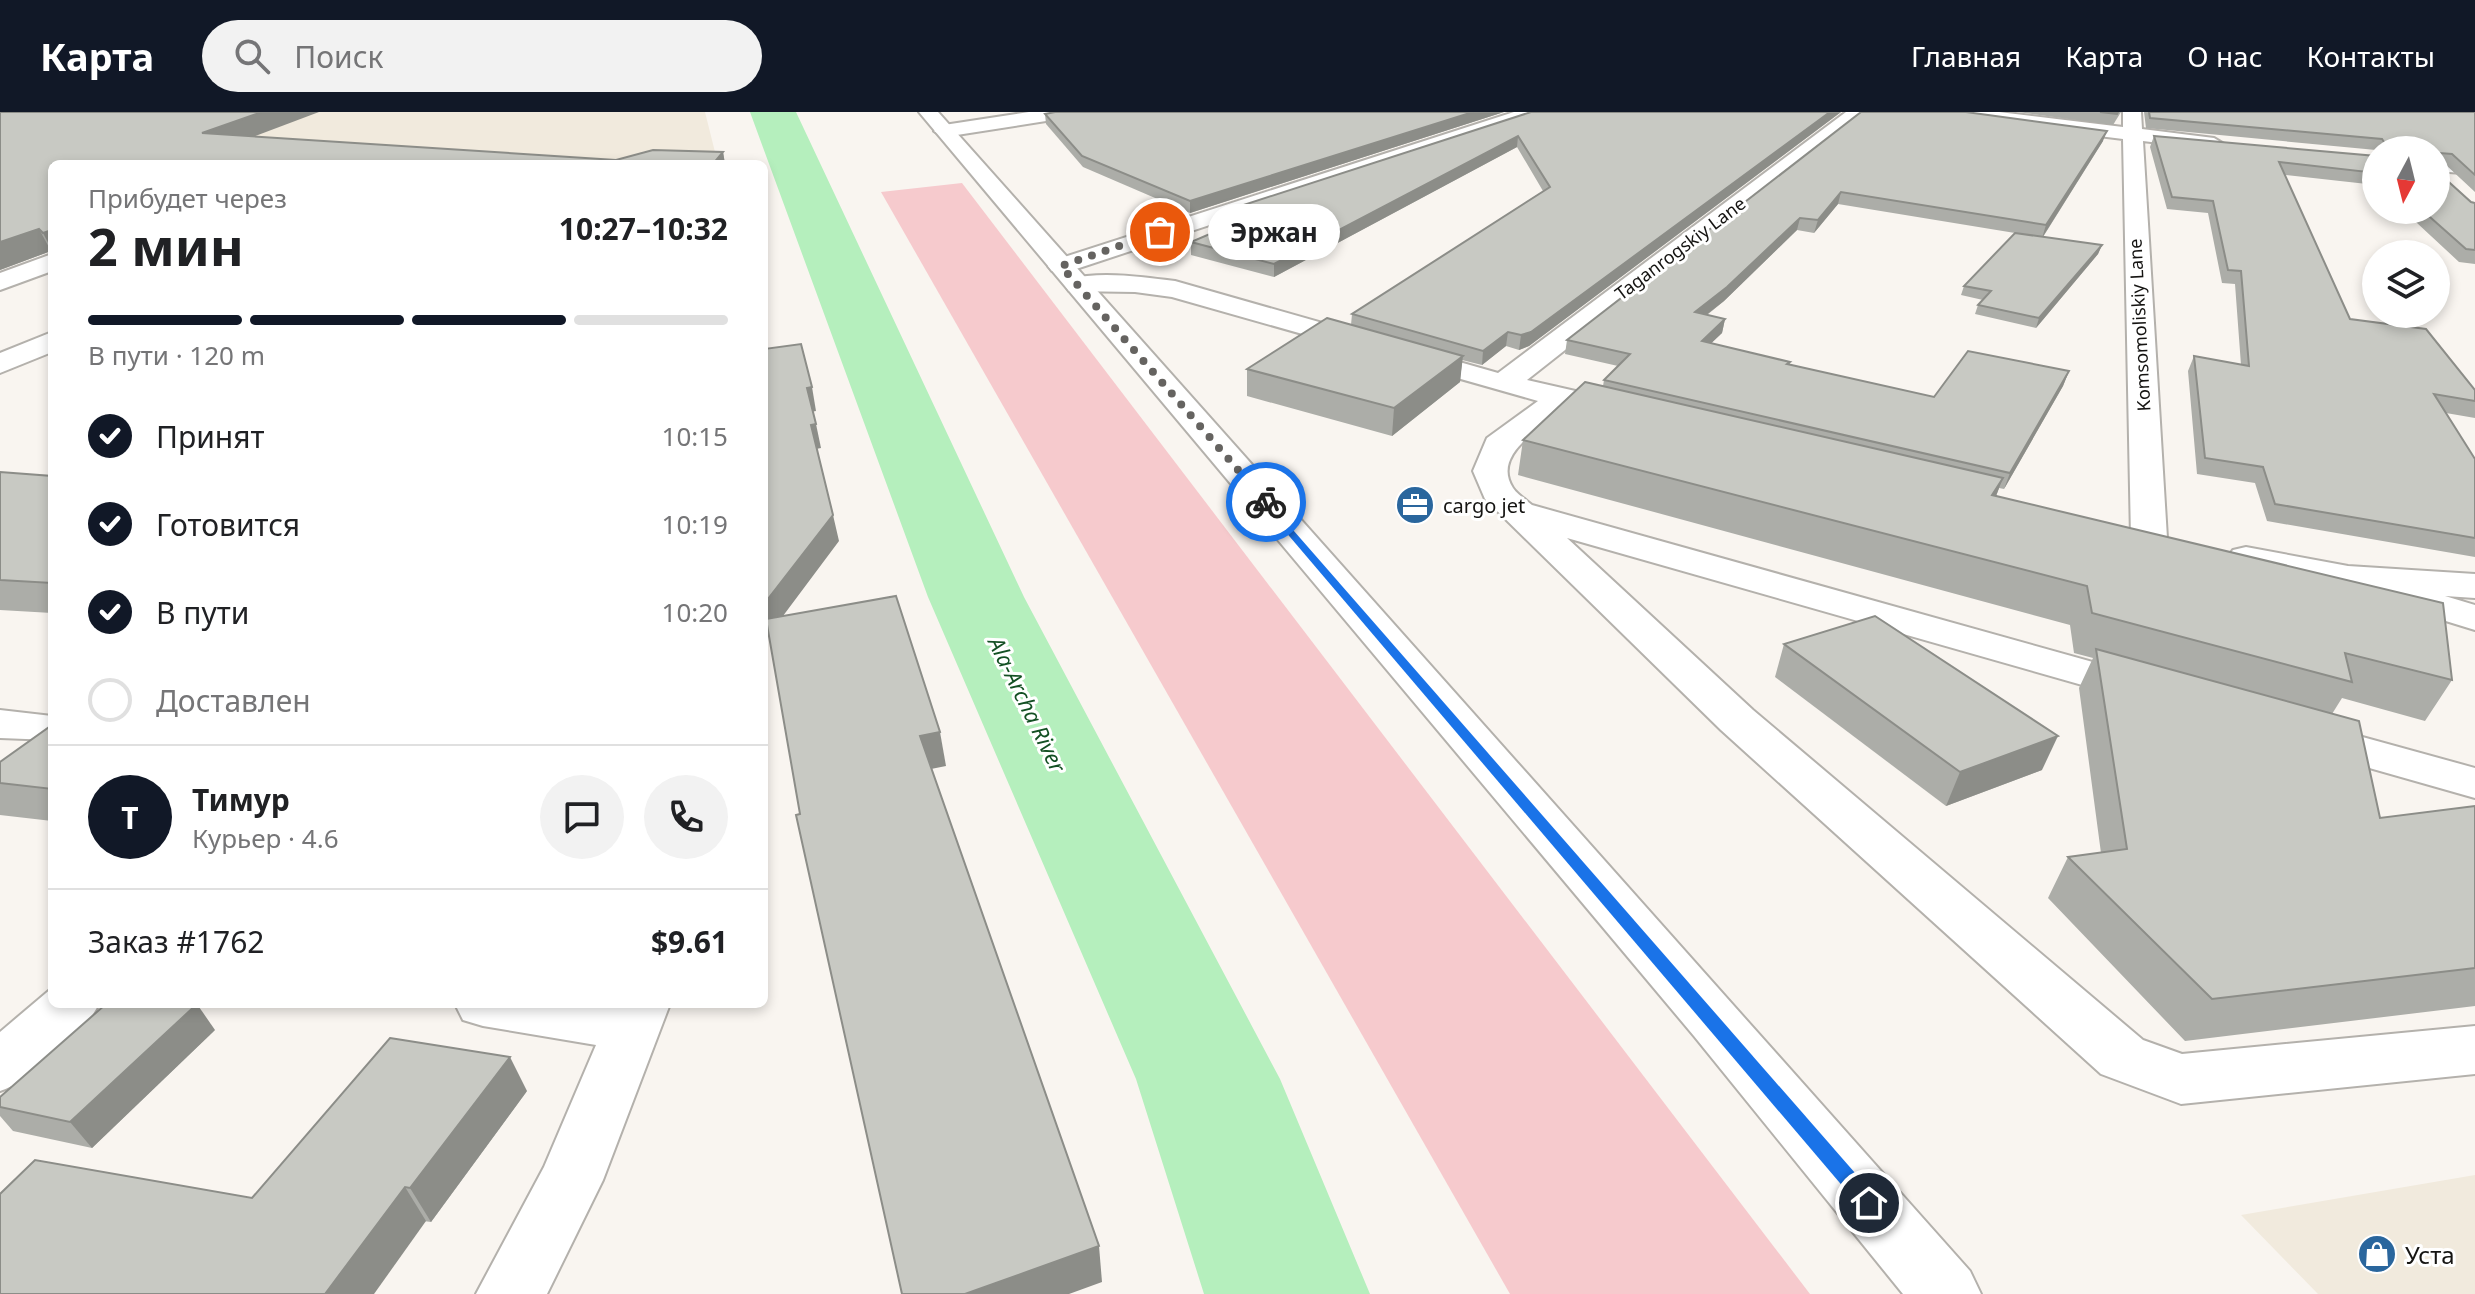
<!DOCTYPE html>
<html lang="ru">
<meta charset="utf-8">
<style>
:root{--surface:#fff;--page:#f2f2f2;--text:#202124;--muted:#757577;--line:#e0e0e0;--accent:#111827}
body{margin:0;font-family:"Noto Sans",sans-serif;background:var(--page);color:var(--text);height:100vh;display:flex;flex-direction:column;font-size:30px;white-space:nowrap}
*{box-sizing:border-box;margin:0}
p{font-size:26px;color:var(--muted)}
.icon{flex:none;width:44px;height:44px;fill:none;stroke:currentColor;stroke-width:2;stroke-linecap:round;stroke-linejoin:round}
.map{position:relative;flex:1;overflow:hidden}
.drawer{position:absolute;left:48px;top:48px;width:720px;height:848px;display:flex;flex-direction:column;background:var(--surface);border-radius:12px;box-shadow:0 4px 12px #0003}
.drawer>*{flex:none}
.needle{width:52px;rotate:187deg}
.buttons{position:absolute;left:2362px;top:24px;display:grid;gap:16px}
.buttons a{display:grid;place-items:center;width:88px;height:88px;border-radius:50%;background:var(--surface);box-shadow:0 4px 12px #0003;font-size:40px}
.pin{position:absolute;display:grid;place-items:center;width:68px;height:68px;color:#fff;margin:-34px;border:4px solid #fff;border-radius:50%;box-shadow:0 2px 8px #0007}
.courier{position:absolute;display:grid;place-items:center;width:80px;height:80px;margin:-40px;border:6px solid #1a73e8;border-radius:50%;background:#fff;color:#222;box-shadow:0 2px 10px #0007}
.bubble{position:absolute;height:56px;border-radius:28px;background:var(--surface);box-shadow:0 4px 12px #0003;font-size:26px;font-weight:700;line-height:56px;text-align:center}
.summary em{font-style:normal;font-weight:700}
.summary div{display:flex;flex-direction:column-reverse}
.summary{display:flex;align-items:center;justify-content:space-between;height:136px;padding:0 40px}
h1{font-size:52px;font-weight:700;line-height:60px}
.bar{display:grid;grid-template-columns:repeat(4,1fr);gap:12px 8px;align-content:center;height:96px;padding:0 40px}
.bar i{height:10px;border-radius:6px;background:var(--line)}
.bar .on{background:var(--accent)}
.bar p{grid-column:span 4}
.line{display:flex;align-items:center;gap:20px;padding:0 40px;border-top:2px solid var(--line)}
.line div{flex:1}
.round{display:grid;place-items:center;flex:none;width:84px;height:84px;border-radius:42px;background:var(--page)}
ol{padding:0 40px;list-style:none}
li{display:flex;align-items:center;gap:24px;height:88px}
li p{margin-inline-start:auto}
li .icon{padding:8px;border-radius:50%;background:var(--accent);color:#fff;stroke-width:4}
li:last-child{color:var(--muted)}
li i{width:44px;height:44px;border:4px solid var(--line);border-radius:50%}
header{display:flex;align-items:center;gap:48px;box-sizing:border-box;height:112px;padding:0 40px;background:var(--accent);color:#fff}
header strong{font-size:38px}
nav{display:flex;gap:44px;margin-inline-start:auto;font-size:28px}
.search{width:560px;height:72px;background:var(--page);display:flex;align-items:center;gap:20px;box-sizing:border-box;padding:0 28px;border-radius:44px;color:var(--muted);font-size:30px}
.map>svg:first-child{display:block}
.built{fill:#f1eadd}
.green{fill:#f6cacd}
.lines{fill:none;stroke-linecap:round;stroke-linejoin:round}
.river{fill:#b5efbd;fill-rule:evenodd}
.minor-casing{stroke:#b4b1ac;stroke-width:4}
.major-casing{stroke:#b4b1ac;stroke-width:4}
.minor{fill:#fff;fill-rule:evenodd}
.major{fill:#fff;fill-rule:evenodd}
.wall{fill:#acada8}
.shaded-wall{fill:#8c8d88}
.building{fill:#c8c9c3;stroke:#8c8d88;stroke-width:2}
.route{fill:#1a73e8}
.done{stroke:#656360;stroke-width:8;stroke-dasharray:0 14.4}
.labels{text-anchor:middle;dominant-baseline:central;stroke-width:6;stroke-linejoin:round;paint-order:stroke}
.far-street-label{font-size:18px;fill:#151412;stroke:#fff}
.poi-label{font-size:20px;fill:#151412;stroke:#fff;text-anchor:start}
.water-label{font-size:22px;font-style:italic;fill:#135023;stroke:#fff}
.near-poi-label{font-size:24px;fill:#151412;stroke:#fff;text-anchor:start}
</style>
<header>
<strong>Карта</strong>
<div class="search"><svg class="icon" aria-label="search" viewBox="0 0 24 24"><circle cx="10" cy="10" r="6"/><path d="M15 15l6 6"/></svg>Поиск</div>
<nav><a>Главная</a><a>Карта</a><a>О нас</a><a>Контакты</a></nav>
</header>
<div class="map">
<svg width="2475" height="1182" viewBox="0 0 2475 1182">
<rect width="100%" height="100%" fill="#f9f5f0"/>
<g class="built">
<path d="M0,0H705L718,52H52Z"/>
<path d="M2475,1063V1182H2318L2241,1103Z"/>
</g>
<path class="green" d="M962,71L1810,1182H1510L881,80Z"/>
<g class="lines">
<path class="river" d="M750,0H796L1024,485L1280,967L1370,1182H1204L1136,967L928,485Z"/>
<g class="minor-casing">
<g id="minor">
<path d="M1029,0H1074L1065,6L944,25L934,19L944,13Z"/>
<path d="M1514,0H1542L1540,4L1070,159H1052L1048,154L1052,149Z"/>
<path d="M1846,0H1867L1527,268L1637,293L1642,300L1637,307L1626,309L1568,296C1546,313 1490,341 1513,376C1517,382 1526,388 1532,393L2157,568L2164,577L2157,586L2142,590L1567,426L1753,598L2143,928L2182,942L2475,914V962L2181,992L2101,962L1721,618L1485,387L1473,359L1487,326L1538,289L1172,185L1135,180L1069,179L1065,173L1069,167C1102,159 1141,165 1175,169L1498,261Z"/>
<path d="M1943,0H1999L2123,15V0H2141L2142,17L2214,26L2224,32L2214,38L2143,29L2167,426L2162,434L2149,437L2136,434L2131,426L2123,27L1952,6Z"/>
<path d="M2436,47L2475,50V62L2436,59Z"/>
<path d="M52,142V159L0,178V161Z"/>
<path d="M52,220V240L0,261V241Z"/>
<path d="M2246,435L2348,454L2475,462V486L2445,484L2475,493V518L2397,494L2391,486L2395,481L2348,478L2233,454L2227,446L2233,438Z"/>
<path d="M0,598L52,604V628L0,626Z"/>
<path d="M2308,610L2475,656V686L2292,634L2285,624L2292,614Z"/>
<path d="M52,876V892H99C83,923 33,968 0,979V920Z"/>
<path d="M455,892H670L603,1068L547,1182H476L544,1055L596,933L483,914L463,908Z"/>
</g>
</g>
<g class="major-casing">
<path id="major" d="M919,0H938L1970,1159L1981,1182H1903L1694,924Z"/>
</g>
<use href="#minor" class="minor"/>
<use href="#major" class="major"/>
</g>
<g class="wall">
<path d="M0,0L253,25L616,48L723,40L725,52H52V140L51,139L0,158Z"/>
<path d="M1055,0H1504L1190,101L1083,55L1046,12L1045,2Z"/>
<path d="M1531,0H1841L1529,234L1519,238L1506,234L1482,253L1462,248L1460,270L1392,324L1247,284V257L1351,213L1352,202L1543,79L1517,35L1274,165L1191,143V130L1228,114L1222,112V100Z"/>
<path d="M1861,0L2103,29L2043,125L2102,133L2098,142L2036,216L1975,202L1978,193L1983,188L1961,183L1964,174L2015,121L1838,92L1814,121L1797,118L1724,189L1707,203L1725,207L1722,221L1711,231L1790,250L1789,253L1934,285L2069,259L2063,274L2004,377L1999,376L1996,384L2452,568L2425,609L2342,586L2332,602L2380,706L2475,694V894L2185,929L2048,786L2068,745L2101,741L2079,576L2093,546L2074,541L2070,513L1518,363L1523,328L1603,274L1604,268L1618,254L1565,242L1567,228Z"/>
<path d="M2018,0H2121L2113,13Z"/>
<path d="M2144,0H2475V80L2446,53L2440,52V62L2471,90L2475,91V152L2459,150L2403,98H2436V38H2376L2146,16Z"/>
<path d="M2154,24L2376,44V73L2285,63L2350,207L2475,278V306L2446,301L2475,347V445L2267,409L2255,371L2197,362L2188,259L2194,244L2241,253L2235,172L2222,171L2208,101L2167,97L2150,35Z"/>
<path d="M0,360L52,364V501L0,498Z"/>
<path d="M1784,532L2042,658L1946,694L1775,565Z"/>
<path d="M52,613V709L0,703V650Z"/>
<path d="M215,918L92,1036L13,1019L0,1004V985Z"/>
<path d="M527,979L431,1110L252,1086Z"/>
</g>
<g class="shaded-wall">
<path d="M262,0H319L210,41L202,21Z"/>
<path d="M1473,0H1504L1190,101V89Z"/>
<path d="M1830,0H1841L1529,234L1519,238L1521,223Z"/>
<path d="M2107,19L2103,29L2042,126L2046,113Z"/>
<path d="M1518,24L1517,35L1274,165V152Z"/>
<path d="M723,40L725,52H713Z"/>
<path d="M1841,80L1838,92L1814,121L1818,108Z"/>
<path d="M1800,106L1797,118L1724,189L1692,214L1695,200Z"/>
<path d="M39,117L51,139L0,158V130Z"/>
<path d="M52,118V138L43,121Z"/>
<path d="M2102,133L2098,142L2036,216L2039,206Z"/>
<path d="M1725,207L1722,221L1699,243L1702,229Z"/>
<path d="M1508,220L1506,234L1482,253L1483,239Z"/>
<path d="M1463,244L1460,270L1392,324L1394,296Z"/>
<path d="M2069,259L2063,274L2004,377L2010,361Z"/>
<path d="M812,275L816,299L811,300L807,276Z"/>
<path d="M816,312L821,336L816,337L811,313Z"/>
<path d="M2003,366L1989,402L1992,383Z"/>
<path d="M833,403L839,429L771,520L765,497L764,498V485Z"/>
<path d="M940,620L946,654L926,658L920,624Z"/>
<path d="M2058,624L2042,658L1946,694L1960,660Z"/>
<path d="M197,892L215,918L92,1036L70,1010Z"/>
<path d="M510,945L527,979L431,1110L410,1076Z"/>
<path d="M405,1075L426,1109L374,1182H325Z"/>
<path d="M1099,1134L1102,1170L1069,1182H965Z"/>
</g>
<g class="building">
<path d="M0,0H262L202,21L616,48L653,38L723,40L713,52H52V118L43,121L39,117L0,130Z"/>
<path d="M1055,0H1473L1190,89L1082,44L1045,2Z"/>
<path d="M1531,0H1830L1531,220L1521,223L1508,220L1483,239L1352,202L1550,75L1518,24L1274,152L1191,130L1245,107L1222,100Z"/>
<path d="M1861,0H1966L2107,19L2046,113L1841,80L1818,108L1800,106L1727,175L1695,200L1725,207L1702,229L1790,250L1787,252L1934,285L1968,239L2069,259L2010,361L1604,268L1630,242L1567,228Z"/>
<path d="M2100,0H2118L2117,2Z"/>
<path d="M2149,0H2475V63L2452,42L2440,41V62L2471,90L2475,91V138L2466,137L2422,98H2436V38H2384V30L2382,27L2150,6Z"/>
<path d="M2154,24L2376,44V61L2279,50L2350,207L2426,217L2475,278V289L2434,282L2475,347V426L2275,392L2263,355L2205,346L2194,244L2249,254L2241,159L2228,158L2213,89L2172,85Z"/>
<path d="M2015,121L2102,133L2039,206L1978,193L1991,179L1964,174Z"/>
<path d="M1327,206L1463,244L1394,296L1247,257Z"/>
<path d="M801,232L812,275L807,276L816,312L811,313L833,403L764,492V237Z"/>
<path d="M1585,270L2003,366L1992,383L2443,491L2452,568L2345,541L2352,570L2092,501L2087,474L1523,328Z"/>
<path d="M0,360L52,364V471L0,468Z"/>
<path d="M896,484L940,620L920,624L1099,1134L965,1182H902L796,703L800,702L766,507Z"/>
<path d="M1875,504L2058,624L1960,660L1784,532Z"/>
<path d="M2096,537L2359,609L2380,706L2475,694V856L2212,887L2068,745L2127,737Z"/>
<path d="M52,613V677L0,671V650Z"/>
<path d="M106,892H197L70,1010L0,995V985Z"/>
<path d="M390,926L510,945L410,1076L405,1075L325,1182H0V1082L35,1048L252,1086Z"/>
</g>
<path class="route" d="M1266,387L1876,1085L1879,1091L1876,1097L1869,1099L1862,1097L1262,392V388Z"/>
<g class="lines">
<path class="done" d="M1160,120L1061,154L1266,390"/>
</g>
<defs>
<g id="office-disc" transform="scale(2)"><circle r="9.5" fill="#2a669d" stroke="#fff"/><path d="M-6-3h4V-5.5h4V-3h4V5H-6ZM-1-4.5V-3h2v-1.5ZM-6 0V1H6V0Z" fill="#fff"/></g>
<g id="shop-disc" transform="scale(2)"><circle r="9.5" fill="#2a669d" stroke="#fff"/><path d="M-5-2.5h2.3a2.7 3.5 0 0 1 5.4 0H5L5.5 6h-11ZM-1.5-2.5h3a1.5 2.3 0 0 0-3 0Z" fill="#fff"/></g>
</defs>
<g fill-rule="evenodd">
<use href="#office-disc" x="1415" y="393"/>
<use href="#shop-disc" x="2377" y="1142"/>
</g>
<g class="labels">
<g class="far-street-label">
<text transform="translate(1680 136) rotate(-37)">Taganrogskiy Lane</text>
<text transform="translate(2139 213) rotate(-93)">Komsomoliskiy Lane</text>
</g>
<g class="poi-label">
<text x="1443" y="393">cargo jet</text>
</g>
<g class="water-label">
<text transform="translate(1028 592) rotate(64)">Ala-Archa River</text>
</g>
<g class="near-poi-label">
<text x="2405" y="1142">Уста</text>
</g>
</g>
</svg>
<div class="buttons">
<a><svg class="needle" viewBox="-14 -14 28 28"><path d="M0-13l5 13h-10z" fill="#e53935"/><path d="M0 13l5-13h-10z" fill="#757577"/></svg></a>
<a><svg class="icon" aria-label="layers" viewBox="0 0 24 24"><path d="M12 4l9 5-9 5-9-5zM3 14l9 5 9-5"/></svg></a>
</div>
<div class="pin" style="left:1160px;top:120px;background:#ea580c"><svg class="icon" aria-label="bag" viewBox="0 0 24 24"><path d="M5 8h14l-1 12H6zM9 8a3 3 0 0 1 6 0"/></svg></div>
<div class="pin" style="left:1869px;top:1091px;background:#1f2937"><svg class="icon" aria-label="home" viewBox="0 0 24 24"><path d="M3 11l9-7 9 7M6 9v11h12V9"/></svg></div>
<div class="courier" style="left:1266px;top:390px"><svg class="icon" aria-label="bike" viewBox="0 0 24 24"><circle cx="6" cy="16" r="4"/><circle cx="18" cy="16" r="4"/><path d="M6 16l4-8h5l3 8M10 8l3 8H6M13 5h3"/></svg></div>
<div class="bubble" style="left:1208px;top:92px;width:132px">Эржан</div>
<section class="drawer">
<div class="summary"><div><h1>2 мин</h1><p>Прибудет через</p></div><em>10:27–10:32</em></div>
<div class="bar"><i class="on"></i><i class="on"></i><i class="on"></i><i></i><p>В пути · 120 m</p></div>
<ol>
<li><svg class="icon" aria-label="check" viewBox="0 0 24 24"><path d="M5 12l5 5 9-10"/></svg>Принят<p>10:15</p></li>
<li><svg class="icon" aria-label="check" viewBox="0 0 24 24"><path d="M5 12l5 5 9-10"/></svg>Готовится<p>10:19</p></li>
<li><svg class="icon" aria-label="check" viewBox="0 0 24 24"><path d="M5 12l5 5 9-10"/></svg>В пути<p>10:20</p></li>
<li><i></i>Доставлен</li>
</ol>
<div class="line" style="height:144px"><b class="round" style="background:var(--accent);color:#fff">Т</b><div><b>Тимур</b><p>Курьер · 4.6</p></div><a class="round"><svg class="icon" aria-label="chat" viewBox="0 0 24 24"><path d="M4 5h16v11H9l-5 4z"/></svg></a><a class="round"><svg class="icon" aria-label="phone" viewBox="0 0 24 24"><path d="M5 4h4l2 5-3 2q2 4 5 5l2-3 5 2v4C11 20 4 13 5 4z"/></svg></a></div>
<div class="line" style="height:104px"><div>Заказ #1762</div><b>$9.61</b></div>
</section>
</div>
